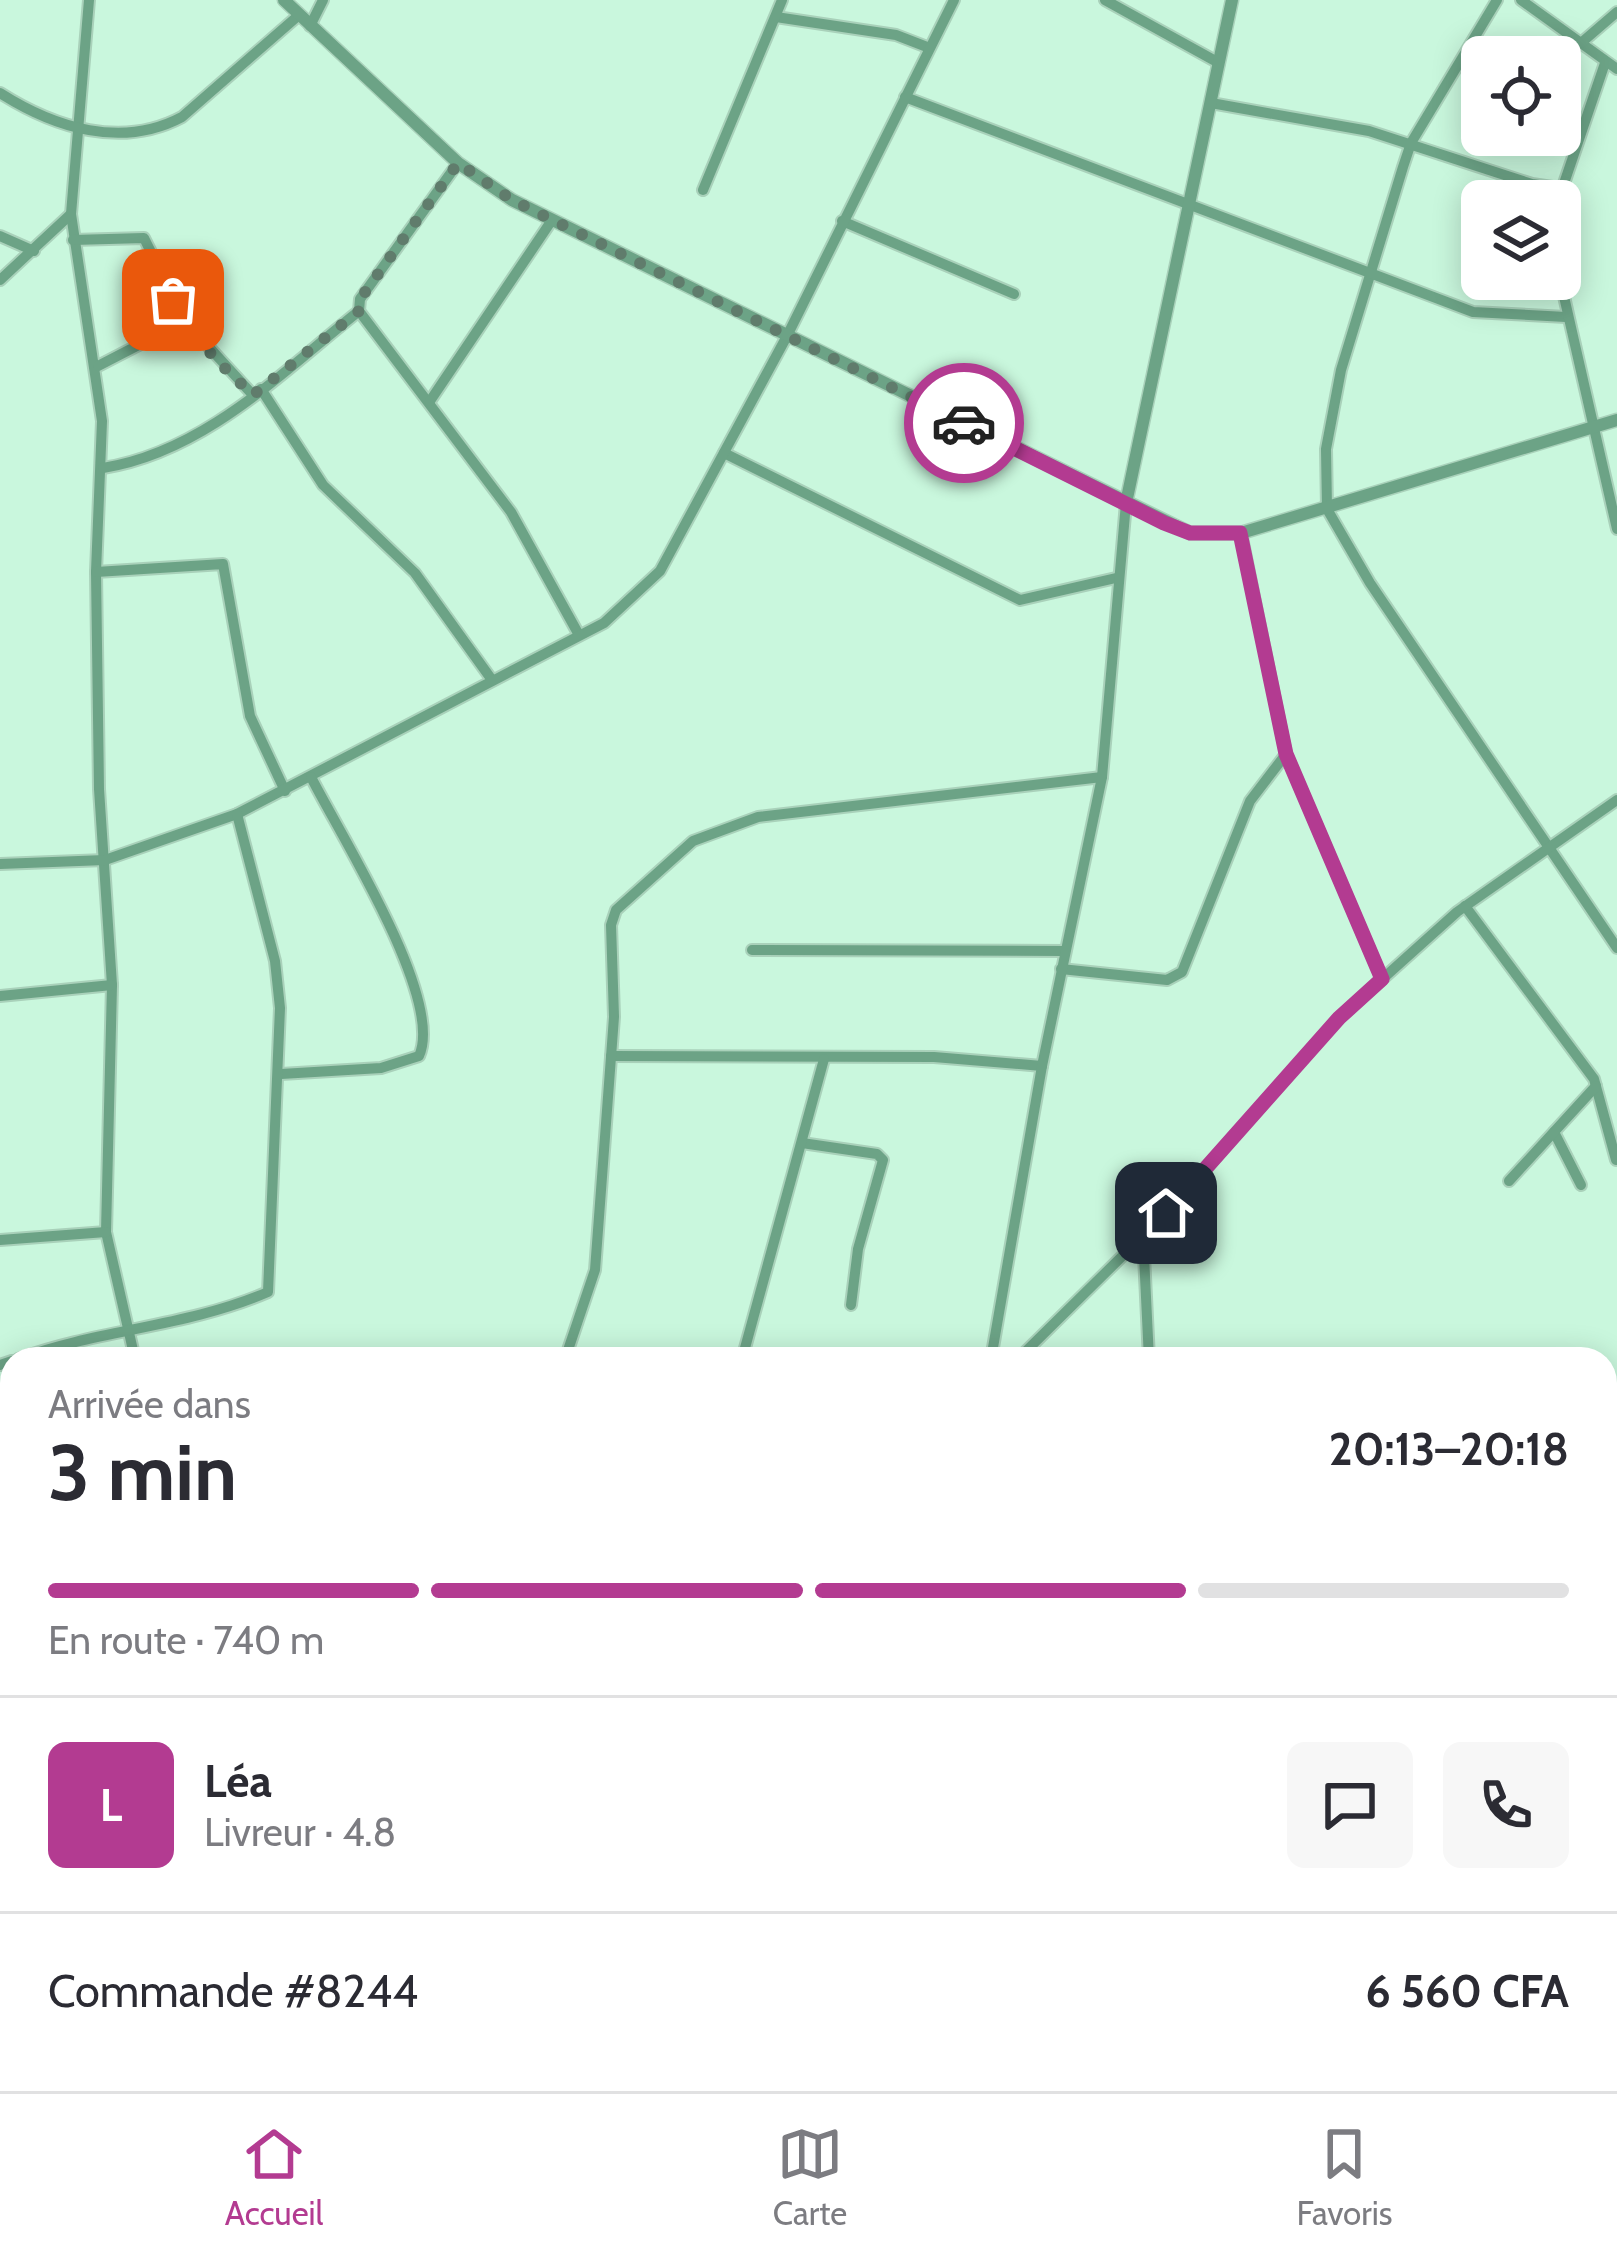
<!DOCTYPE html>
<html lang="fr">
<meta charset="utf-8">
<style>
:root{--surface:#fff;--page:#f7f7f7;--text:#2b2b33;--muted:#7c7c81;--line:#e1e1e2;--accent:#b33b91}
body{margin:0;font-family:Cabin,sans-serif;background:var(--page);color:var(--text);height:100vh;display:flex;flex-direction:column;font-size:45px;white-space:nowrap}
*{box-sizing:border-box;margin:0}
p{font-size:39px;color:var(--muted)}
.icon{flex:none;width:66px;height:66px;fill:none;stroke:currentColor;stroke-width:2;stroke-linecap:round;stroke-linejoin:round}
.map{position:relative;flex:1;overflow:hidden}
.details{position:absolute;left:0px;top:1347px;width:1617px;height:744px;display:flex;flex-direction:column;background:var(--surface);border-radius:36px 36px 0 0;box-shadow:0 6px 30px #0003}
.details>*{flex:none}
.tools{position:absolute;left:1461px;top:36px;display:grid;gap:24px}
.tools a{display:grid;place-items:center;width:120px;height:120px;border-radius:18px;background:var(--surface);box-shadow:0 6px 30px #0003;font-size:60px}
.pin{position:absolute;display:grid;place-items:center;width:102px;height:102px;color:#fff;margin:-51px;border-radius:24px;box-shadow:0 6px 18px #0006}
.courier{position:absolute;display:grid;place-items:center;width:120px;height:120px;margin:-60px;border:9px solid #b33b91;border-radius:50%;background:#fff;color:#222;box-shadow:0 3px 15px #0007}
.head em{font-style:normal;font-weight:800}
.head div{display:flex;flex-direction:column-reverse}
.head{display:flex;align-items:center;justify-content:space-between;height:204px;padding:0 48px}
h1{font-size:78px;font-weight:800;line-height:90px}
.bar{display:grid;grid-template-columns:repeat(4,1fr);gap:18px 12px;align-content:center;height:144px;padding:0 48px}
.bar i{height:15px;border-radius:9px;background:var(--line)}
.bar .on{background:var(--accent)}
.bar p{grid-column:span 4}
.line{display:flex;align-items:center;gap:30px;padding:0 48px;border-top:3px solid var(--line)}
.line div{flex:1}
.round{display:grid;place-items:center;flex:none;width:126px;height:126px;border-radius:18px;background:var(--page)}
.menu{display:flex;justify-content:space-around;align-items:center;height:168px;border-top:3px solid var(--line);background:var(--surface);font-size:33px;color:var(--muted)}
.menu a{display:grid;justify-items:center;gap:6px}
.menu .on{color:var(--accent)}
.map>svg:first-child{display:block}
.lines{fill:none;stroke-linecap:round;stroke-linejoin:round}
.minor-casing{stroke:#a9d1ba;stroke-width:14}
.tertiary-casing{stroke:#a9d1ba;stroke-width:15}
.minor{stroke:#6ca386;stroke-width:10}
.tertiary{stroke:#6ca386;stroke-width:12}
.done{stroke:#607c6c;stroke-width:12;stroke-dasharray:0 21.6}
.route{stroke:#b33b91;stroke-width:15}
</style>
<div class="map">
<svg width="1617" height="2091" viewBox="0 0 1617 2091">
<rect width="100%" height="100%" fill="#c9f7dd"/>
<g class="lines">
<g class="minor-casing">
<g id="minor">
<path d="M89,0L71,214L102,421L96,572L99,789L112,985L106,1232L135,1359"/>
<path d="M1105,0L1219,63"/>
<path d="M1497,0L1411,143L1403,167L1341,370L1326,449L1327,509L1370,583L1617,948"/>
<path d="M1521,0L1617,69"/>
<path d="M776,17L896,35L927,47"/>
<path d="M310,26L323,0"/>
<path d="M1581,43L1617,12"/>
<path d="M0,93C55,128 122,149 182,117L299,15"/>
<path d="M905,97L1473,312L1566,317"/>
<path d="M1211,103L1369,131L1532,184L1559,188"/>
<path d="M458,163L360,299L359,311L511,512L579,635"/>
<path d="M703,190L782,0"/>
<path d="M1558,201L1605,63"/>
<path d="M842,221L1014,294"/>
<path d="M0,236L34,251"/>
<path d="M73,240L144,238L185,321L253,395"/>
<path d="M1560,279L1617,529"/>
<path d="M0,280L71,214"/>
<path d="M98,366L185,321"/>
<path d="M261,389L323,485L415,573L492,680"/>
<path d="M430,401L552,220"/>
<path d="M724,453L1020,600L1116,578"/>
<path d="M103,468C204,452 281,373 359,311"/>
<path d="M1241,533L1286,754L1382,979"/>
<path d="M96,572L223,564L250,716L285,791"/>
<path d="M0,864L105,860L237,814L604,623L660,571L787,336L954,0"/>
<path d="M1465,906L1594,1079L1616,1160"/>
<path d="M752,950L1065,951"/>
<path d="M1061,969L1167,980L1182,972L1250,801L1286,754"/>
<path d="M0,996L112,985"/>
<path d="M611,1056L934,1057L1042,1066"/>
<path d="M281,1074L381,1068L419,1056C445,999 339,833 311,777"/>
<path d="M1554,1132L1581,1185"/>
<path d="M802,1143L877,1154L883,1160L858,1249L851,1305"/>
<path d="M1509,1181L1596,1086"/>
<path d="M1143,1235L1149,1359"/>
<path d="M0,1240L106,1232"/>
<path d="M18,1359C100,1329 187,1327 268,1292L280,1008L275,961L237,814"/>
<path d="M565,1359L595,1270L614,1017L611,925L616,910L693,841L758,817L1102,777"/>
<path d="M742,1359L824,1059"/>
<path d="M991,1359L1042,1066L1102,777L1126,503"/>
<path d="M1018,1359L1166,1213L1339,1018L1457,912L1617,800"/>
<path d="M0,1365L12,1361"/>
<path d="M1605,1437L1617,1426"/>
<path d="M3,1538L12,1535"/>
<path d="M0,1683L12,1680"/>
<path d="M1605,1791L1617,1829"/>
<path d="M0,1878L12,1877"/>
<path d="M0,1968L12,1962"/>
<path d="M89,2079V2091"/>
<path d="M1328,2079L1332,2091"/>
<path d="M1479,2079L1504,2091"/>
<path d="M523,2082L579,2091"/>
<path d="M330,2085L338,2079"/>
<path d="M882,2091L883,2079"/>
</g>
</g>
<g class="tertiary-casing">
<g id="tertiary">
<path d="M284,0L458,163L512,200L1190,533H1241L1617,420"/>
<path d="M1126,503L1232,0"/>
</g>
</g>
<use href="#minor" class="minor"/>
<use href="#tertiary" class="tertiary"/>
</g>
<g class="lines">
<path class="done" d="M173,300L214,358L253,395L359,311L360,299L458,163L512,200L964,423"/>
<path class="route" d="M964,423L1164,523L1190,533H1240L1286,754L1382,979L1339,1018L1166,1213"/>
</g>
</svg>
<div class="tools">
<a><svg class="icon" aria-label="locate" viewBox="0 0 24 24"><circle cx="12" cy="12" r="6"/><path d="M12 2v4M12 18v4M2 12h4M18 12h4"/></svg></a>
<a><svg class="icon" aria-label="layers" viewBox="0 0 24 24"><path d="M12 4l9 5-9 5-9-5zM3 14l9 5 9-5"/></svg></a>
</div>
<div class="pin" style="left:173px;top:300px;background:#ea580c"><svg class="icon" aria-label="bag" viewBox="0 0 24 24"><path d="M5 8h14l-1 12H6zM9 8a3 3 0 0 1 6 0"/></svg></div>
<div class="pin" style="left:1166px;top:1213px;background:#1f2937"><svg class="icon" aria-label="home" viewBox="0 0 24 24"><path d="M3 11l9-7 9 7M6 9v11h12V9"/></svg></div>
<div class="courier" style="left:964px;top:423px"><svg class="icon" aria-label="car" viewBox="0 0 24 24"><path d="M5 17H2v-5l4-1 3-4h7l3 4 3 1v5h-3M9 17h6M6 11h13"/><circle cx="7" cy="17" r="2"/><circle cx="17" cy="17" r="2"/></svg></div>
<section class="details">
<div class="head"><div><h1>3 min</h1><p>Arrivée dans</p></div><em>20:13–20:18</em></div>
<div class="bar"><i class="on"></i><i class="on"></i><i class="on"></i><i></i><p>En route · 740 m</p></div>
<div class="line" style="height:216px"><b class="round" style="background:var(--accent);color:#fff">L</b><div><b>Léa</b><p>Livreur · 4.8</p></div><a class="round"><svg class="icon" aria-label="chat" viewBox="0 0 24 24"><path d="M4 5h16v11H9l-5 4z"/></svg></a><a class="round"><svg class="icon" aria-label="phone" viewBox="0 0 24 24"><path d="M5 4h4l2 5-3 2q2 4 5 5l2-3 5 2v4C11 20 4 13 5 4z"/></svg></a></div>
<div class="line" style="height:156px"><div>Commande #8244</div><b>6 560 CFA</b></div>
</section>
</div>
<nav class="menu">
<a class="on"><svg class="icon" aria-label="home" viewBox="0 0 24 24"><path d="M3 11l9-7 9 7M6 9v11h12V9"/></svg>Accueil</a>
<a><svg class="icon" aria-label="map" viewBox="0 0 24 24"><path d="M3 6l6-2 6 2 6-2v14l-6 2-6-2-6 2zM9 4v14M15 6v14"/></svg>Carte</a>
<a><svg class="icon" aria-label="saved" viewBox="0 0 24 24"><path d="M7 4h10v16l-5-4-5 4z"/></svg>Favoris</a>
</nav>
